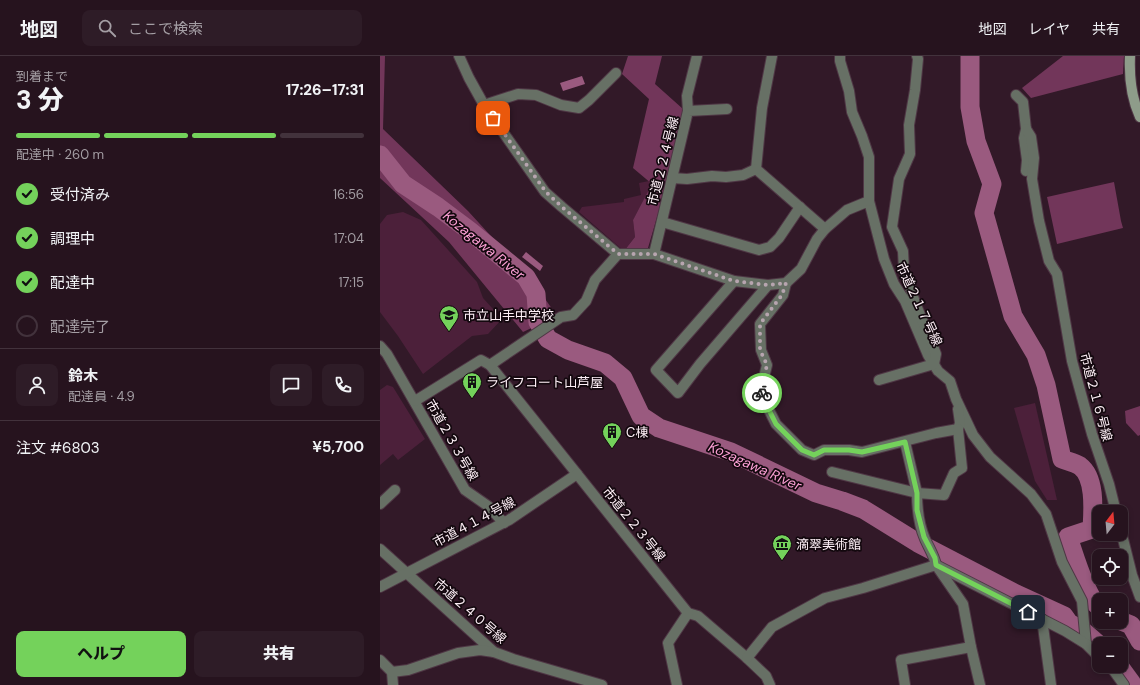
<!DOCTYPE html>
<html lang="ja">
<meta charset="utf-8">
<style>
:root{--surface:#26131e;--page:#2e1c27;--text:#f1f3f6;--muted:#a49ea4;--line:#42323c;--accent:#74d25b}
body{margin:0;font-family:"DM Sans","Noto Sans JP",sans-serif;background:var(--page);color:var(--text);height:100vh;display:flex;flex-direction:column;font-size:15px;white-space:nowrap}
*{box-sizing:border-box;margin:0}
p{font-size:13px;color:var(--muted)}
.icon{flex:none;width:22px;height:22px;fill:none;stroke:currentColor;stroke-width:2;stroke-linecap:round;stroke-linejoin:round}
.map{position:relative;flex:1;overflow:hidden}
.side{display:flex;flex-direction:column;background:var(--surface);width:380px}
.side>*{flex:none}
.needle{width:26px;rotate:16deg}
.controls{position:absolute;left:712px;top:449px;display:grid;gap:8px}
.controls a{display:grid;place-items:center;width:36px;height:36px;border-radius:8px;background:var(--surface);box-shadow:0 2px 6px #0003,0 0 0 1px var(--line);font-size:20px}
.pin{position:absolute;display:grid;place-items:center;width:34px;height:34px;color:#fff;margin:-17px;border-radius:8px;box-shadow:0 2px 6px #0006}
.courier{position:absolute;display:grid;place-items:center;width:40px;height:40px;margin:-20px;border:3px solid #74d25b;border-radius:50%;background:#fff;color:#222;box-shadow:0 1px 5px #0007}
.head em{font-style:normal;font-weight:800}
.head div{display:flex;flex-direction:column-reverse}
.head{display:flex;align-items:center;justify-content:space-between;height:68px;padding:0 16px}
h1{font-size:26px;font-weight:800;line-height:30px}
.bar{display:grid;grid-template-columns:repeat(4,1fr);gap:6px 4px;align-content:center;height:48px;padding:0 16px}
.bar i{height:5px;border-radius:3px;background:var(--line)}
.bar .current{background:var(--accent)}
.bar p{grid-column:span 4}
.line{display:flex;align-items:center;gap:10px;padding:0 16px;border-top:1px solid var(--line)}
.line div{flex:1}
.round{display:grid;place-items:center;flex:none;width:42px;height:42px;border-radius:8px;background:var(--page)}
ol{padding:0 16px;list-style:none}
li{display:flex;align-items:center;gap:12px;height:44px}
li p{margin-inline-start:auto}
li .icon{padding:4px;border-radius:50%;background:var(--accent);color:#111;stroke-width:4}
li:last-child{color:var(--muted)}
li i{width:22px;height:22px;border:2px solid var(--line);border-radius:50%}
.action{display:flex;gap:8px;margin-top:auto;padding:8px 16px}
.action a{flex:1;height:46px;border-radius:8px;background:var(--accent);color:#111;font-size:16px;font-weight:800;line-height:46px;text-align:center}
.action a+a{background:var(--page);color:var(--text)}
header{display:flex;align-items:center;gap:24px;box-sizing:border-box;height:56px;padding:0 20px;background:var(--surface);border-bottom:1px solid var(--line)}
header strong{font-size:19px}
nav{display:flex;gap:22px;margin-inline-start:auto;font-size:14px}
.search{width:280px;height:36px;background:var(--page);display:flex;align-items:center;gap:10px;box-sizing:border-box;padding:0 14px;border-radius:8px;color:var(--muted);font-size:15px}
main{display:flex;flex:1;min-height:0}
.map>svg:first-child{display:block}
.green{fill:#4c203a}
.forest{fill:#72365a}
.water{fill:#9a5a7f}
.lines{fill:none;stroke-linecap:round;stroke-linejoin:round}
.river{stroke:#9a5a7f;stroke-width:19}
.minor-casing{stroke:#4f3745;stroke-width:12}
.secondary-casing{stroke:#4f3745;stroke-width:12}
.minor{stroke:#677065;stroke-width:10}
.secondary{stroke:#8e9c8a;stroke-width:10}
.done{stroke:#b7a5af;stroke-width:4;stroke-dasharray:0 7.2}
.route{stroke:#74d25b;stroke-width:5}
.labels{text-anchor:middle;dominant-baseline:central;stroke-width:3.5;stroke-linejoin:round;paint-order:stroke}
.street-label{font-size:13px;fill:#fef0f7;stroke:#13080e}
.poi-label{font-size:13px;fill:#fef0f7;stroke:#13080e;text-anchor:start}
.water-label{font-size:14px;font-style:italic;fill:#fca0d5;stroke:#13080e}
</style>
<header>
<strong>地図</strong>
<div class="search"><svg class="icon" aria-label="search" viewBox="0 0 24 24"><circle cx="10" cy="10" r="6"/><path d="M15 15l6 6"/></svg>ここで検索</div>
<nav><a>地図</a><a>レイヤ</a><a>共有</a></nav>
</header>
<main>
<section class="side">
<div class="head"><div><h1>3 分</h1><p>到着まで</p></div><em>17:26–17:31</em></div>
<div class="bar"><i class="current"></i><i class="current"></i><i class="current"></i><i></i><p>配達中 · 260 m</p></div>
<ol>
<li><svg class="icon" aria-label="check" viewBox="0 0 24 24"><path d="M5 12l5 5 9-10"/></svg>受付済み<p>16:56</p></li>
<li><svg class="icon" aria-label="check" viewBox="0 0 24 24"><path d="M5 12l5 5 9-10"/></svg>調理中<p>17:04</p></li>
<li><svg class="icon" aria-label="check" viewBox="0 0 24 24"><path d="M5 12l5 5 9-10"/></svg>配達中<p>17:15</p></li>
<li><i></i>配達完了</li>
</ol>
<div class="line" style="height:72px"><a class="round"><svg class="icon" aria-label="person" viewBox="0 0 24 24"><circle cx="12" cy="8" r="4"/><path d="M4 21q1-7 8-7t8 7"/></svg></a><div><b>鈴木</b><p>配達員 · 4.9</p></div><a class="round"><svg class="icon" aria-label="chat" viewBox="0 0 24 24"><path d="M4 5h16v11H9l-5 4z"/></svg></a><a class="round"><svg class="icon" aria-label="phone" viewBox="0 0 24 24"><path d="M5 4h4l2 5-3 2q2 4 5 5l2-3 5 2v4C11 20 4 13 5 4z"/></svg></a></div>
<div class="line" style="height:52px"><div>注文 #6803</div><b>¥5,700</b></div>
<div class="action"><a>ヘルプ</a><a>共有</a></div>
</section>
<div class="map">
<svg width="760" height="629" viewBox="0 0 760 629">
<rect width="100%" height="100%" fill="#321928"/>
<g class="green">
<path d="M269,125L273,128L253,164L255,181L244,195L199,156L202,151L244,146V143L261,139L259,127Z"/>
<path d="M23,156L41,164L97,226L103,242L122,263L108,278L92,280L43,318L18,280L0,256V168L7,159Z"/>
<path d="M7,329L13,331L45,383L18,404L13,398L0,409V334Z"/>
<path d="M655,347L677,444H667L655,425L634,352Z"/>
</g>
<g class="forest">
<path d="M0,0H5L3,73L88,155L154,227L177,260L143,276L69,186L0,122Z"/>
<path d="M248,0H282L275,28L303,53L284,137L268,192L244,195L255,181L253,164L272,128L253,112L269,43L242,18Z"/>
<path d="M683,0H744L743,18L651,42L642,32Z"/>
<path d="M734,126L741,165L743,172L677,188L667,141Z"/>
<path d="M760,350V379L758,380L746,367L745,355Z"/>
</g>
<g class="water">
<path d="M202,20L205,28L183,35L180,27Z"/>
<path d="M146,196L163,210L160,215L142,201Z"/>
</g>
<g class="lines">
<g class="river">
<path d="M590,0V51L596,85L612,128L604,157L633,260L656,299L666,329L682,403C687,405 695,407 700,410C716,422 713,455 712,473L688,481C694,498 706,541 719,551"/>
<path d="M0,99L23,128L58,151L90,175L146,221L156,238L158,266L168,283L188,294L225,307L243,322L261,360L279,372L351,396L436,437L462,445L483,453L538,487L636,538L684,560L689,567L703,575L719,589"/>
<path d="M741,565L751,569L760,585"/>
<path d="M739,610L753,629"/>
</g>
<g class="minor-casing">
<g id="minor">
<path d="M79,0L89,22L104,49L165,136L182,151L238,198H274L354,225L388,229L406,227L421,213L437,183L445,173L467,154L489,145L504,203L514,228L525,245L548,299L558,315L570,325L576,343L593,379L610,401L651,438L666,458L682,506L702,545L706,588"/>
<path d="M392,0L382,52L376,113L445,173"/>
<path d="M460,0V5L469,35L472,56L482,80L489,101V145"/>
<path d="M636,39L643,46L646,73L644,82L647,104L646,115"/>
<path d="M104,49L138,38L156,39L181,49L199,52L209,44L236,17"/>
<path d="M308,55L307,40L317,0"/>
<path d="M646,73L651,81L654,102L652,123L659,165L669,205L677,218L692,305L712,378L729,428L736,456"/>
<path d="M292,122L307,123L332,120L346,121L363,119L376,113"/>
<path d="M282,166L379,194L390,191L399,182L420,151"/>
<path d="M274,198L308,55L347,53"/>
<path d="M354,225L276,314L298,337L320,308L388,229"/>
<path d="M406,227L403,239L380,268L381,294L387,309L383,325L382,340L396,368L422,394L434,399L444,394H469L482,396L556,377L578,373L580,367L578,353"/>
<path d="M0,290L7,298L85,434L108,450L124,467"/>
<path d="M110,309L308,557L318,560L367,602L386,620L390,629"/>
<path d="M499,324L554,308L556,298L536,249L524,214L523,195L512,171L519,123L530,98L529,69L535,34L538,3L537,0"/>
<path d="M35,345L101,304L110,309L181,261L193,259L206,245L215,224L238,198"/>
<path d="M578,373L582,412L574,417L564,439L537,437C537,452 539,469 545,483C549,492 554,499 556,509L583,548L591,591L600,629"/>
<path d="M525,386L537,437"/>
<path d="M452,416L537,437"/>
<path d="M0,448L15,434"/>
<path d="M741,475L752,519L760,541"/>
<path d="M0,493L114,596L133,603L222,629"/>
<path d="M0,531L129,464L197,418"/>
<path d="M662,563L671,629"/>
<path d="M367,602L392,571L445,542L483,532L556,509L685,575L706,588L719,601"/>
<path d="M0,604L12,616L13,629"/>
<path d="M729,610L734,615L744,629"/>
<path d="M12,616L28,614L78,597L100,594L114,596"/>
<path d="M297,629L288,587L308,557"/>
<path d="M525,629L521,604L591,591"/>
</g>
</g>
<g class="secondary-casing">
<path id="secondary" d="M750,0C749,22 751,41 760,61"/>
</g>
<use href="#minor" class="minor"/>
<use href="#secondary" class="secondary"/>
</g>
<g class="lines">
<path class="done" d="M113,62L166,136L182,151L238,198H274L354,225L388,229L406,227L402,239L380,268V294L387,309L383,326L382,337"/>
<path class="route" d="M382,337V340L396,368L422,394L434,399L444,394H469L482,396L525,386L537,437V454L544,481L555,502L556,509L648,556"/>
</g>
<defs>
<g id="school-pin" transform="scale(1)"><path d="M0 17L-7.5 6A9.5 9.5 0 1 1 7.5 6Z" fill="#74d25b" stroke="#13080e"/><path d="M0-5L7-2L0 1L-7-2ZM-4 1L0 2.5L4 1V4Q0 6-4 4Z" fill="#111"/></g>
<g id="building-pin" transform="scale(1)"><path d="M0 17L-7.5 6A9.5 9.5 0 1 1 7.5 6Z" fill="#74d25b" stroke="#13080e"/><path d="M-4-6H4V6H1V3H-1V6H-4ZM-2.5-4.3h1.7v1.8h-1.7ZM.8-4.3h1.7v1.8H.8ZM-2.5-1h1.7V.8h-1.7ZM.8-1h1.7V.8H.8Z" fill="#111"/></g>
<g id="museum-pin" transform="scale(1)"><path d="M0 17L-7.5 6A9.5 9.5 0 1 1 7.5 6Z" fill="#74d25b" stroke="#13080e"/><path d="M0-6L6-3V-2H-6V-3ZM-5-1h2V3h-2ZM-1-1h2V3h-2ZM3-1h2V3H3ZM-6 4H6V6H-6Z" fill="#111"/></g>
</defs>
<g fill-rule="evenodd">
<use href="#school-pin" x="69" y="259"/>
<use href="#building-pin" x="92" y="326"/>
<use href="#building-pin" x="232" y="376"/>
<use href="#museum-pin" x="402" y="488"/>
</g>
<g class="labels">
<g class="street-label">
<text transform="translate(283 105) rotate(-76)">市道２２４号線</text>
<text transform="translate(539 248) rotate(65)">市道２１７号線</text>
<text transform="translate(716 341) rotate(75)">市道２１６号線</text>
<text transform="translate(72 384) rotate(60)">市道２３３号線</text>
<text transform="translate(94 466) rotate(-28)">市道４１４号線</text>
<text transform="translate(254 468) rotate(51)">市道２２３号線</text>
<text transform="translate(90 555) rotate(41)">市道２４０号線</text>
</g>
<g class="poi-label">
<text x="83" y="259">市立山手中学校</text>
<text x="106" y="326">ライフコート山芦屋</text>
<text x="246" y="376">C棟</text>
<text x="416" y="488">滴翠美術館</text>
</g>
<g class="water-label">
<text transform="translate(104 189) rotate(39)">Kozagawa River</text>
<text transform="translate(375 410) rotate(24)">Kozagawa River</text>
</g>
</g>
</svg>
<div class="controls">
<a><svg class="needle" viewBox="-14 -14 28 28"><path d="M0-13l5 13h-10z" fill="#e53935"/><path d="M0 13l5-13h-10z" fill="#a49ea4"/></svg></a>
<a><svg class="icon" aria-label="locate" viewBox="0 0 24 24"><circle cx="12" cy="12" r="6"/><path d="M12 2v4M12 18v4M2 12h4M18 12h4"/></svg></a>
<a>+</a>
<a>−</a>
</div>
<div class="pin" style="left:113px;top:62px;background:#ea580c"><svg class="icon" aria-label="bag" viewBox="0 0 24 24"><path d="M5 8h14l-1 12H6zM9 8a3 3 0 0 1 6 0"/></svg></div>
<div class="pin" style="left:648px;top:556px;background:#1f2937"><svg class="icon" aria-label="home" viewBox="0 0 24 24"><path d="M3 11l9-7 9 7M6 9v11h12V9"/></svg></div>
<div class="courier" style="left:382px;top:337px"><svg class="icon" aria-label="bike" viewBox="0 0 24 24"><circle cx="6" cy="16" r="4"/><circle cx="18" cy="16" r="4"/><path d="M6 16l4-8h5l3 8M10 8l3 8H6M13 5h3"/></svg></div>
</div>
</main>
